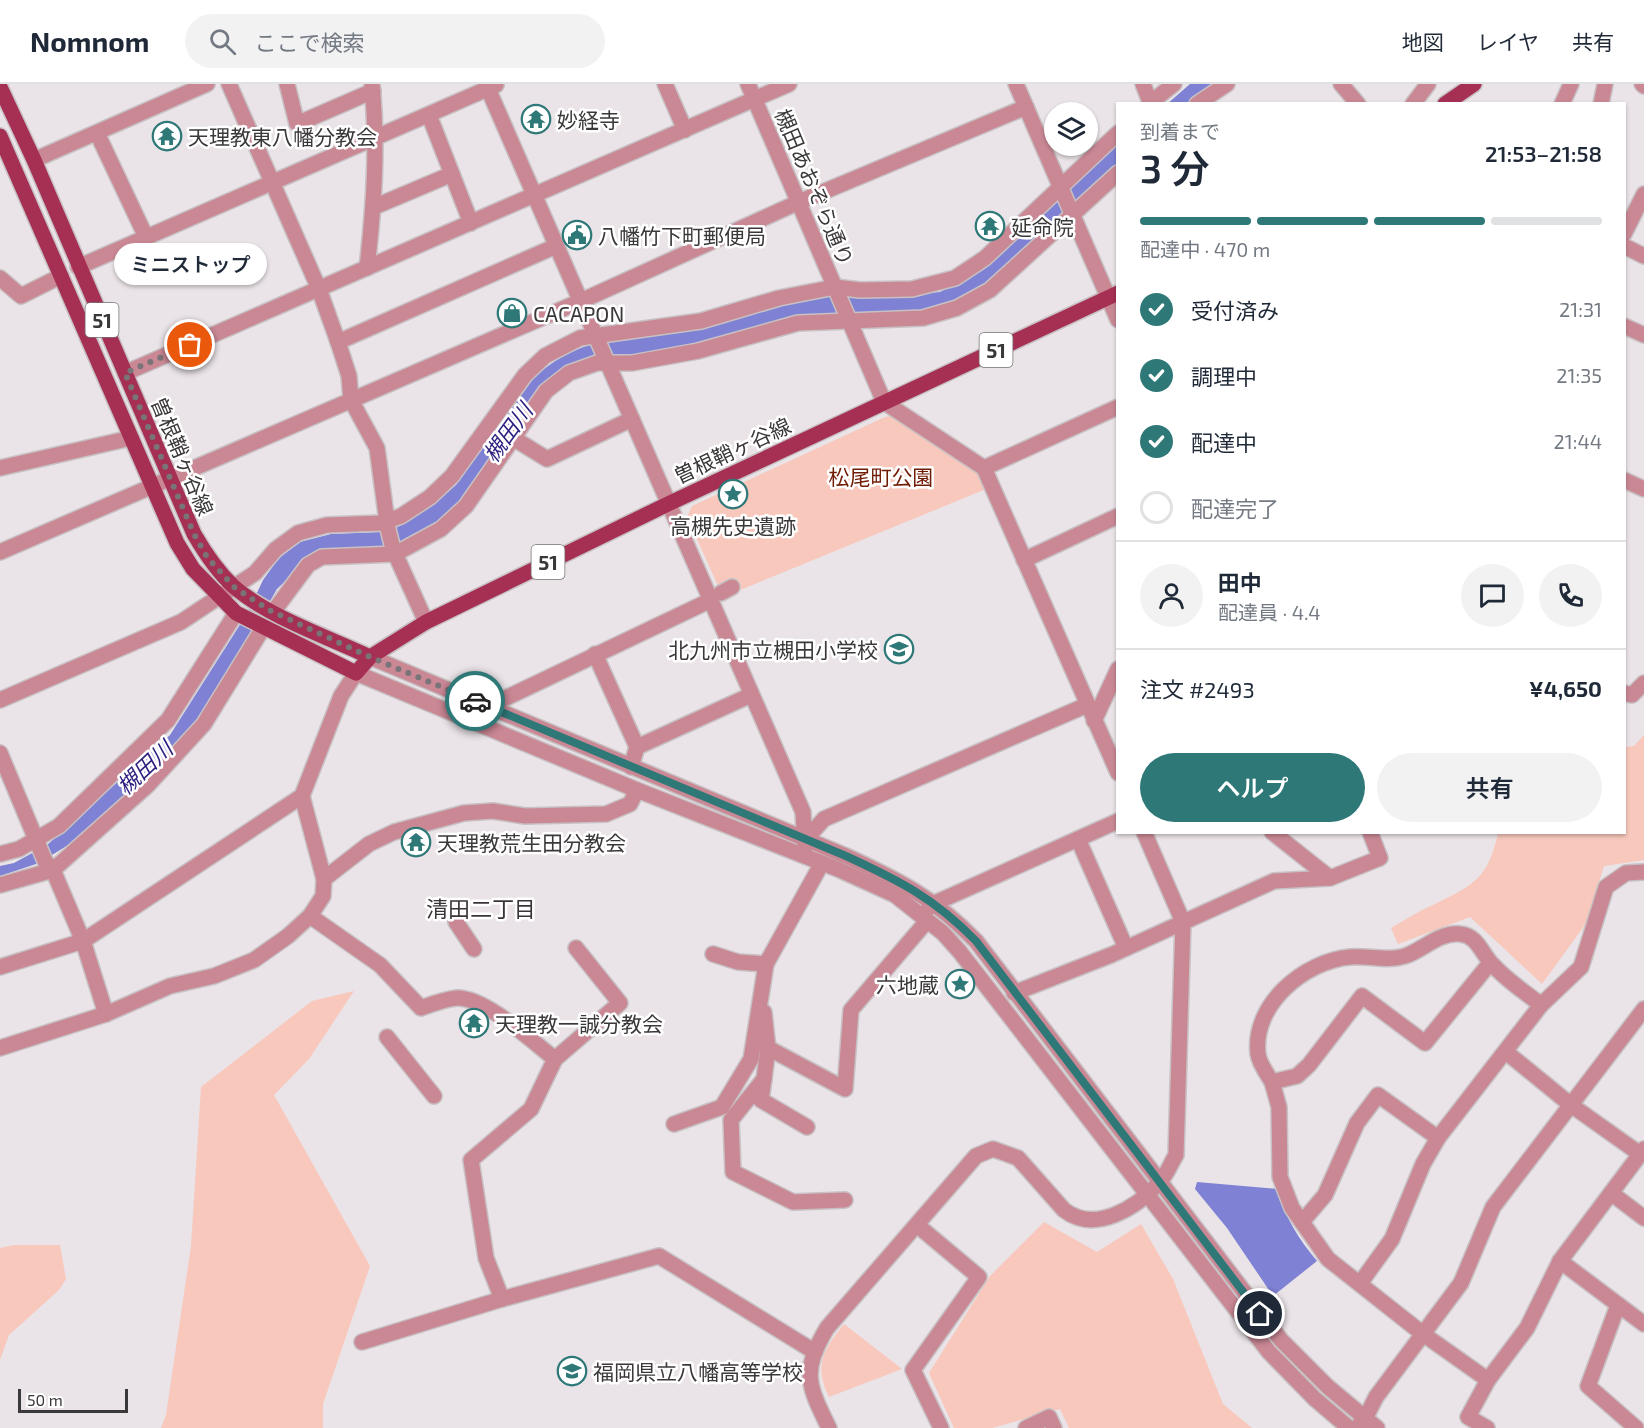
<!DOCTYPE html>
<html lang="ja">
<meta charset="utf-8">
<style>
:root{--surface:#fff;--page:#f2f2f3;--text:#1f2937;--muted:#747a83;--line:#e0e1e3;--accent:#2f7878}
body{margin:0;font-family:"Exo 2","Noto Sans JP",sans-serif;background:var(--page);color:var(--text);height:100vh;display:flex;flex-direction:column;font-size:22px;white-space:nowrap}
*{box-sizing:border-box;margin:0}
p{font-size:20px;color:var(--muted)}
.icon{flex:none;width:33px;height:33px;fill:none;stroke:currentColor;stroke-width:2;stroke-linecap:round;stroke-linejoin:round}
.map{position:relative;flex:1;overflow:hidden}
.details{position:absolute;left:1116px;top:18px;width:510px;height:732px;display:flex;flex-direction:column;background:var(--surface);border-radius:0px;box-shadow:0 2px 4px #0004}
.details>*{flex:none}
.fabs{position:absolute;left:1044px;top:18px;display:grid;gap:12px}
.fabs a{display:grid;place-items:center;width:54px;height:54px;border-radius:50%;background:var(--surface);box-shadow:0 2px 4px #0004;font-size:30px}
.scale{position:absolute;left:18px;bottom:15px;width:110px;box-sizing:border-box;padding-left:6px;border:3px solid #3b383a;border-top:0;font-size:16px;line-height:21px;white-space:nowrap;color:#3b383a;-webkit-text-stroke:4px #fff;paint-order:stroke}
.pin{position:absolute;display:grid;place-items:center;width:51px;height:51px;color:#fff;margin:-26px;border:3px solid #fff;border-radius:50%;box-shadow:0 2px 6px #0007}
.courier{position:absolute;display:grid;place-items:center;width:60px;height:60px;margin:-30px;border:4px solid #2f7878;border-radius:50%;background:#fff;color:#222;box-shadow:0 2px 8px #0007}
.bubble{position:absolute;height:42px;border-radius:21px;background:var(--surface);box-shadow:0 2px 4px #0004;font-size:20px;font-weight:600;line-height:42px;text-align:center}
.head em{font-style:normal;font-weight:600}
.head div{display:flex;flex-direction:column-reverse}
.head{display:flex;align-items:center;justify-content:space-between;height:102px;padding:0 24px}
h1{font-size:39px;font-weight:600;line-height:45px}
.bar{display:grid;grid-template-columns:repeat(4,1fr);gap:9px 6px;align-content:center;height:72px;padding:0 24px}
.bar i{height:8px;border-radius:4px;background:var(--line)}
.bar .on{background:var(--accent)}
.bar p{grid-column:span 4}
.line{display:flex;align-items:center;gap:15px;padding:0 24px;border-top:2px solid var(--line)}
.line div{flex:1}
.round{display:grid;place-items:center;flex:none;width:63px;height:63px;border-radius:32px;background:var(--page)}
ol{padding:0 24px;list-style:none}
li{display:flex;align-items:center;gap:18px;height:66px}
li p{margin-inline-start:auto}
li .icon{padding:6px;border-radius:50%;background:var(--accent);color:#fff;stroke-width:4}
li:last-child{color:var(--muted)}
li i{width:33px;height:33px;border:3px solid var(--line);border-radius:50%}
.action{display:flex;gap:12px;margin-top:auto;padding:12px 24px}
.action a{flex:1;height:69px;border-radius:36px;background:var(--accent);color:#fff;font-size:24px;font-weight:600;line-height:69px;text-align:center}
.action a+a{background:var(--page);color:var(--text)}
header{display:flex;align-items:center;gap:36px;box-sizing:border-box;height:84px;padding:0 30px;background:var(--surface);border-bottom:2px solid var(--line)}
header strong{font-size:28px}
nav{display:flex;gap:33px;margin-inline-start:auto;font-size:21px}
.search{width:420px;height:54px;background:var(--page);display:flex;align-items:center;gap:15px;box-sizing:border-box;padding:0 21px;border-radius:33px;color:var(--muted);font-size:22px}
.map>svg:first-child{display:block}
.green{fill:#f8c8bc}
.water{fill:#7f82d4}
.lines{fill:none;stroke-linecap:round;stroke-linejoin:round}
.minor-casing{stroke:#c7c1c4;stroke-width:18}
.major-casing{stroke:#c7c1c4;stroke-width:18}
.minor{stroke:#ca8895;stroke-width:15}
.major{stroke:#a63054;stroke-width:15}
.done{stroke:#787477;stroke-width:6;stroke-dasharray:0 10.8}
.route{stroke:#2f7878;stroke-width:8}
.labels{text-anchor:middle;dominant-baseline:central;stroke-width:5;stroke-linejoin:round;paint-order:stroke}
.shield{fill:#fff;stroke:#767475;stroke-width:1.5}
.shield-label{font-size:20px;font-weight:bold;fill:#3b383a}
.poi-label{font-size:21px;fill:#3b383a;stroke:#fff;text-anchor:start}
.street-label{font-size:21px;fill:#3b383a;stroke:#fff}
.park-label{font-size:21px;fill:#701b04;stroke:#fff}
.water-label{font-size:22px;font-style:italic;fill:#2d1f7f;stroke:#fff}
.neighbourhood-label{font-size:22px;fill:#3a3538;stroke:#fff}
</style>
<header>
<strong>Nomnom</strong>
<div class="search"><svg class="icon" aria-label="search" viewBox="0 0 24 24"><circle cx="10" cy="10" r="6"/><path d="M15 15l6 6"/></svg>ここで検索</div>
<nav><a>地図</a><a>レイヤ</a><a>共有</a></nav>
</header>
<div class="map">
<svg width="1644" height="1344" viewBox="0 0 1644 1344">
<rect width="100%" height="100%" fill="#eae3e7"/>
<g class="green">
<path d="M891,332L980,391L986,405L723,513L687,433L692,422L885,333Z"/>
<path d="M1644,651V776L1604,782L1587,838L1542,900L1470,833L1398,860L1391,844C1406,835 1421,826 1437,819C1476,800 1488,793 1498,749L1624,748L1625,663L1634,662Z"/>
<path d="M354,907L309,975L274,1011L370,1182L323,1320V1344H161L166,1331L191,1162L201,1003L312,917Z"/>
<path d="M1044,1138L1097,1168L1141,1140L1173,1195L1223,1320L1252,1344H1069L1060,1325L992,1344H954L929,1289L990,1192Z"/>
<path d="M14,1161H60L66,1195L59,1206L9,1251L0,1276V1164Z"/>
<path d="M844,1240L902,1285L829,1313C813,1281 824,1265 844,1240Z"/>
</g>
<g class="water">
<path d="M1190,0H1217L1191,19L1167,20Z"/>
<path d="M1117,60V82L983,205L934,226L872,231L821,230L703,260L572,283L450,431L404,460L302,481L277,505L214,614L190,648L141,698L73,758L39,779L0,792V782L14,779L47,761L170,651L248,528L263,496L279,474L300,458L331,450L381,448L396,444L430,423L456,401L533,295C549,279 565,270 586,262L825,210L881,213L940,208L983,186Z"/>
<path d="M1197,1098L1278,1105C1285,1134 1298,1154 1317,1177L1273,1212L1227,1144L1195,1105Z"/>
</g>
<g class="lines">
<g class="minor-casing">
<g id="minor">
<path d="M229,0L319,205L338,258L349,292L351,316L377,364L388,445L393,465L426,538"/>
<path d="M287,0L297,40L373,7"/>
<path d="M486,0L803,728L805,763"/>
<path d="M665,0L685,46"/>
<path d="M748,0L884,318L984,384L1118,689"/>
<path d="M1016,0L1118,236"/>
<path d="M1143,0L1150,18"/>
<path d="M1341,0L1358,20"/>
<path d="M1642,0L1644,2"/>
<path d="M1149,20L1174,0"/>
<path d="M1197,20L1227,0"/>
<path d="M1413,20L1428,0"/>
<path d="M1562,20L1571,0"/>
<path d="M1601,20L1605,0"/>
<path d="M429,31L471,139"/>
<path d="M97,49L146,153"/>
<path d="M34,76L207,0"/>
<path d="M374,123L452,90"/>
<path d="M1624,150L1644,110"/>
<path d="M1624,162L1644,172"/>
<path d="M78,183L496,1"/>
<path d="M367,184C374,122 378,63 372,0"/>
<path d="M0,194L21,212L61,192"/>
<path d="M1624,242L1644,251"/>
<path d="M338,258L556,162"/>
<path d="M125,289L789,0"/>
<path d="M513,354L547,375L632,335"/>
<path d="M0,384L131,354"/>
<path d="M984,384L1118,323"/>
<path d="M1624,396L1644,405"/>
<path d="M0,468L581,217L799,118L1026,23"/>
<path d="M1024,476L1118,432"/>
<path d="M721,509L732,503"/>
<path d="M273,528L308,481L322,473L395,470L441,445L466,422L546,307L569,289L597,279H632L698,267L798,239L923,234L957,224L990,206L1118,89"/>
<path d="M595,570L637,663"/>
<path d="M370,573L846,772C900,797 934,814 976,857L1281,1256L1328,1303L1377,1344"/>
<path d="M1624,609L1632,611L1644,599"/>
<path d="M0,616L181,538L255,489L276,465L298,449L327,441L382,439L401,432L430,413L452,392L525,291L545,272L580,254L701,237L779,214L835,203L860,206L912,205L955,194L985,174L1118,49"/>
<path d="M489,622L711,516"/>
<path d="M1094,637L1118,585"/>
<path d="M0,669L45,777L53,786L83,857L106,930"/>
<path d="M631,683L637,663L751,611"/>
<path d="M1272,748L1330,794"/>
<path d="M1078,755L1126,864"/>
<path d="M805,756L824,735L1087,621"/>
<path d="M0,770L19,765L59,742L168,636L236,529"/>
<path d="M324,795L369,760L394,748L464,729L493,727L525,732L606,730L630,720L637,706"/>
<path d="M0,801L53,786L148,701L204,640L263,544"/>
<path d="M929,824L935,819L1118,737"/>
<path d="M310,832L380,881L421,924C432,920 445,915 457,914C485,913 533,958 555,975"/>
<path d="M456,838L474,865"/>
<path d="M576,864L620,919L555,975L531,1025L471,1076L486,1174L502,1215L659,1172L815,1268"/>
<path d="M713,870L738,878L766,880"/>
<path d="M0,883L83,857L302,712L341,612L356,589L637,706L840,786L895,811L943,849L960,868L1269,1268L1315,1315L1349,1344"/>
<path d="M1014,909L1111,871L1274,797L1330,794L1380,774L1370,748"/>
<path d="M764,928L768,964L764,995L731,1036L733,1088L793,1118L845,1116"/>
<path d="M387,953L434,1012"/>
<path d="M0,964L106,930L170,902L214,892L254,876L288,852L310,832L323,812L324,795L302,712"/>
<path d="M768,964L845,1005L851,926L927,837"/>
<path d="M1506,968L1571,1021L1640,1070"/>
<path d="M764,995L761,1016L807,1043"/>
<path d="M1272,998C1267,990 1259,979 1258,970C1252,920 1305,877 1350,873C1368,871 1387,878 1405,872C1423,866 1439,848 1460,850C1477,851 1482,870 1492,880C1506,896 1525,908 1541,921"/>
<path d="M674,1040L722,1023L751,975L766,880L822,779"/>
<path d="M1611,1109L1644,1134"/>
<path d="M1302,1138L1325,1111L1357,1039L1378,1011L1438,1054"/>
<path d="M917,1141L979,1193L913,1286L941,1344"/>
<path d="M1560,1177L1644,1240"/>
<path d="M1361,1198L1392,1155L1423,1080L1438,1054L1541,921L1581,883L1606,803L1626,789L1644,788"/>
<path d="M1618,1221L1588,1302L1636,1344"/>
<path d="M362,1258L502,1215"/>
<path d="M1488,1296L1423,1250L1328,1175L1292,1124L1280,1093L1279,1023L1272,998L1297,992L1309,981L1362,912L1425,959L1490,879"/>
<path d="M1358,1342L1365,1335L1376,1313L1461,1199L1493,1123L1644,925"/>
<path d="M829,1344C808,1301 801,1288 827,1244L976,1072L993,1065L1018,1074L1064,1126C1095,1150 1136,1124 1159,1099C1166,1092 1171,1079 1176,1071L1183,838L1144,748"/>
<path d="M1026,1344L1049,1333L1054,1344"/>
<path d="M1487,1344L1468,1333L1488,1296L1527,1244L1560,1177L1644,1065"/>
</g>
</g>
<g class="major-casing">
<g id="major">
<path d="M0,3L34,76L194,450C205,469 217,487 233,502C268,533 328,553 370,573"/>
<path d="M1445,20L1474,0"/>
<path d="M0,52L177,459L193,485L236,529L356,589L370,573L426,538L670,419L1118,209"/>
</g>
</g>
<use href="#minor" class="minor"/>
<use href="#major" class="major"/>
</g>
<g class="lines">
<path class="done" d="M190,261L125,289L194,450L207,473L234,503L269,526L370,573L475,617"/>
<path class="route" d="M475,617L846,772C900,797 934,814 976,857L1260,1230"/>
</g>
<defs>
<g id="temple-ring" transform="scale(1.5)"><circle r="9.5" fill="#fff" stroke="#2f7878" stroke-width="1.5"/><path d="M0-6L5-2H3V0L6.5 2.5H4V6H1.5V3h-3V6H-4V2.5H-6.5L-3 0V-2H-5Z" fill="#2f7878"/></g>
<g id="civic-ring" transform="scale(1.5)"><circle r="9.5" fill="#fff" stroke="#2f7878" stroke-width="1.5"/><path d="M-.6-6.5H3V-4.5H.6V-3L4-1V1h2V6H-6V1h2V-1L-.6-3ZM-1.2 2.5V6h2.4V2.5Z" fill="#2f7878"/></g>
<g id="shop-ring" transform="scale(1.5)"><circle r="9.5" fill="#fff" stroke="#2f7878" stroke-width="1.5"/><path d="M-5-2.5h2.3a2.7 3.5 0 0 1 5.4 0H5L5.5 6h-11ZM-1.5-2.5h3a1.5 2.3 0 0 0-3 0Z" fill="#2f7878"/></g>
<g id="sight-ring" transform="scale(1.5)"><circle r="9.5" fill="#fff" stroke="#2f7878" stroke-width="1.5"/><path d="M0-6L1.8-2.2L6-1.7L2.9 1.2L3.7 5.4L0 3.3L-3.7 5.4L-2.9 1.2L-6-1.7L-1.8-2.2Z" fill="#2f7878"/></g>
<g id="school-ring" transform="scale(1.5)"><circle r="9.5" fill="#fff" stroke="#2f7878" stroke-width="1.5"/><path d="M0-5L7-2L0 1L-7-2ZM-4 1L0 2.5L4 1V4Q0 6-4 4Z" fill="#2f7878"/></g>
</defs>
<g fill-rule="evenodd">
<use href="#temple-ring" x="536" y="35"/>
<use href="#temple-ring" x="167" y="52"/>
<use href="#temple-ring" x="990" y="142"/>
<use href="#civic-ring" x="577" y="151"/>
<use href="#shop-ring" x="512" y="229"/>
<use href="#sight-ring" x="733" y="410"/>
<use href="#school-ring" x="899" y="565"/>
<use href="#temple-ring" x="416" y="758"/>
<use href="#sight-ring" x="960" y="900"/>
<use href="#temple-ring" x="474" y="939"/>
<use href="#school-ring" x="572" y="1287"/>
</g>
<g class="labels">
<g class="shield">
<rect x="85.5" y="219" width="33" height="34" rx="4.5"/>
<rect x="979.5" y="249" width="33" height="34" rx="4.5"/>
<rect x="531.5" y="461" width="33" height="34" rx="4.5"/>
</g>
<g class="shield-label">
<text x="102" y="236">51</text>
<text x="996" y="266">51</text>
<text x="548" y="478">51</text>
</g>
<g class="poi-label">
<text x="557" y="35">妙経寺</text>
<text x="188" y="52">天理教東八幡分教会</text>
<text x="1011" y="142">延命院</text>
<text x="598" y="151">八幡竹下町郵便局</text>
<text x="533" y="229">CACAPON</text>
<text x="733" y="441" text-anchor="middle">高槻先史遺跡</text>
<text x="878" y="565" text-anchor="end">北九州市立槻田小学校</text>
<text x="437" y="758">天理教荒生田分教会</text>
<text x="939" y="900" text-anchor="end">六地蔵</text>
<text x="495" y="939">天理教一誠分教会</text>
<text x="593" y="1287">福岡県立八幡高等学校</text>
</g>
<g class="street-label">
<text transform="translate(815 103) rotate(67)">槻田あおぞら通り</text>
<text transform="translate(732 366) rotate(-25)">曽根鞘ヶ谷線</text>
<text transform="translate(183 372) rotate(67)">曽根鞘ヶ谷線</text>
</g>
<g class="park-label">
<text x="881" y="392">松尾町公園</text>
</g>
<g class="water-label">
<text transform="translate(507 348) rotate(-54)">槻田川</text>
<text transform="translate(144 683) rotate(-43)">槻田川</text>
</g>
<g class="neighbourhood-label">
<text x="481" y="824">清田二丁目</text>
</g>
</g>
</svg>
<div class="fabs">
<a><svg class="icon" aria-label="layers" viewBox="0 0 24 24"><path d="M12 4l9 5-9 5-9-5zM3 14l9 5 9-5"/></svg></a>
</div>
<div class="scale">50 m</div>
<div class="pin" style="left:190px;top:261px;background:#ea580c"><svg class="icon" aria-label="bag" viewBox="0 0 24 24"><path d="M5 8h14l-1 12H6zM9 8a3 3 0 0 1 6 0"/></svg></div>
<div class="pin" style="left:1260px;top:1230px;background:#1f2937"><svg class="icon" aria-label="home" viewBox="0 0 24 24"><path d="M3 11l9-7 9 7M6 9v11h12V9"/></svg></div>
<div class="courier" style="left:475px;top:617px"><svg class="icon" aria-label="car" viewBox="0 0 24 24"><path d="M5 17H2v-5l4-1 3-4h7l3 4 3 1v5h-3M9 17h6M6 11h13"/><circle cx="7" cy="17" r="2"/><circle cx="17" cy="17" r="2"/></svg></div>
<div class="bubble" style="left:114px;top:159px;width:153px">ミニストップ</div>
<section class="details">
<div class="head"><div><h1>3 分</h1><p>到着まで</p></div><em>21:53–21:58</em></div>
<div class="bar"><i class="on"></i><i class="on"></i><i class="on"></i><i></i><p>配達中 · 470 m</p></div>
<ol>
<li><svg class="icon" aria-label="check" viewBox="0 0 24 24"><path d="M5 12l5 5 9-10"/></svg>受付済み<p>21:31</p></li>
<li><svg class="icon" aria-label="check" viewBox="0 0 24 24"><path d="M5 12l5 5 9-10"/></svg>調理中<p>21:35</p></li>
<li><svg class="icon" aria-label="check" viewBox="0 0 24 24"><path d="M5 12l5 5 9-10"/></svg>配達中<p>21:44</p></li>
<li><i></i>配達完了</li>
</ol>
<div class="line" style="height:108px"><a class="round"><svg class="icon" aria-label="person" viewBox="0 0 24 24"><circle cx="12" cy="8" r="4"/><path d="M4 21q1-7 8-7t8 7"/></svg></a><div><b>田中</b><p>配達員 · 4.4</p></div><a class="round"><svg class="icon" aria-label="chat" viewBox="0 0 24 24"><path d="M4 5h16v11H9l-5 4z"/></svg></a><a class="round"><svg class="icon" aria-label="phone" viewBox="0 0 24 24"><path d="M5 4h4l2 5-3 2q2 4 5 5l2-3 5 2v4C11 20 4 13 5 4z"/></svg></a></div>
<div class="line" style="height:78px"><div>注文 #2493</div><b>¥4,650</b></div>
<div class="action"><a>ヘルプ</a><a>共有</a></div>
</section>
</div>
